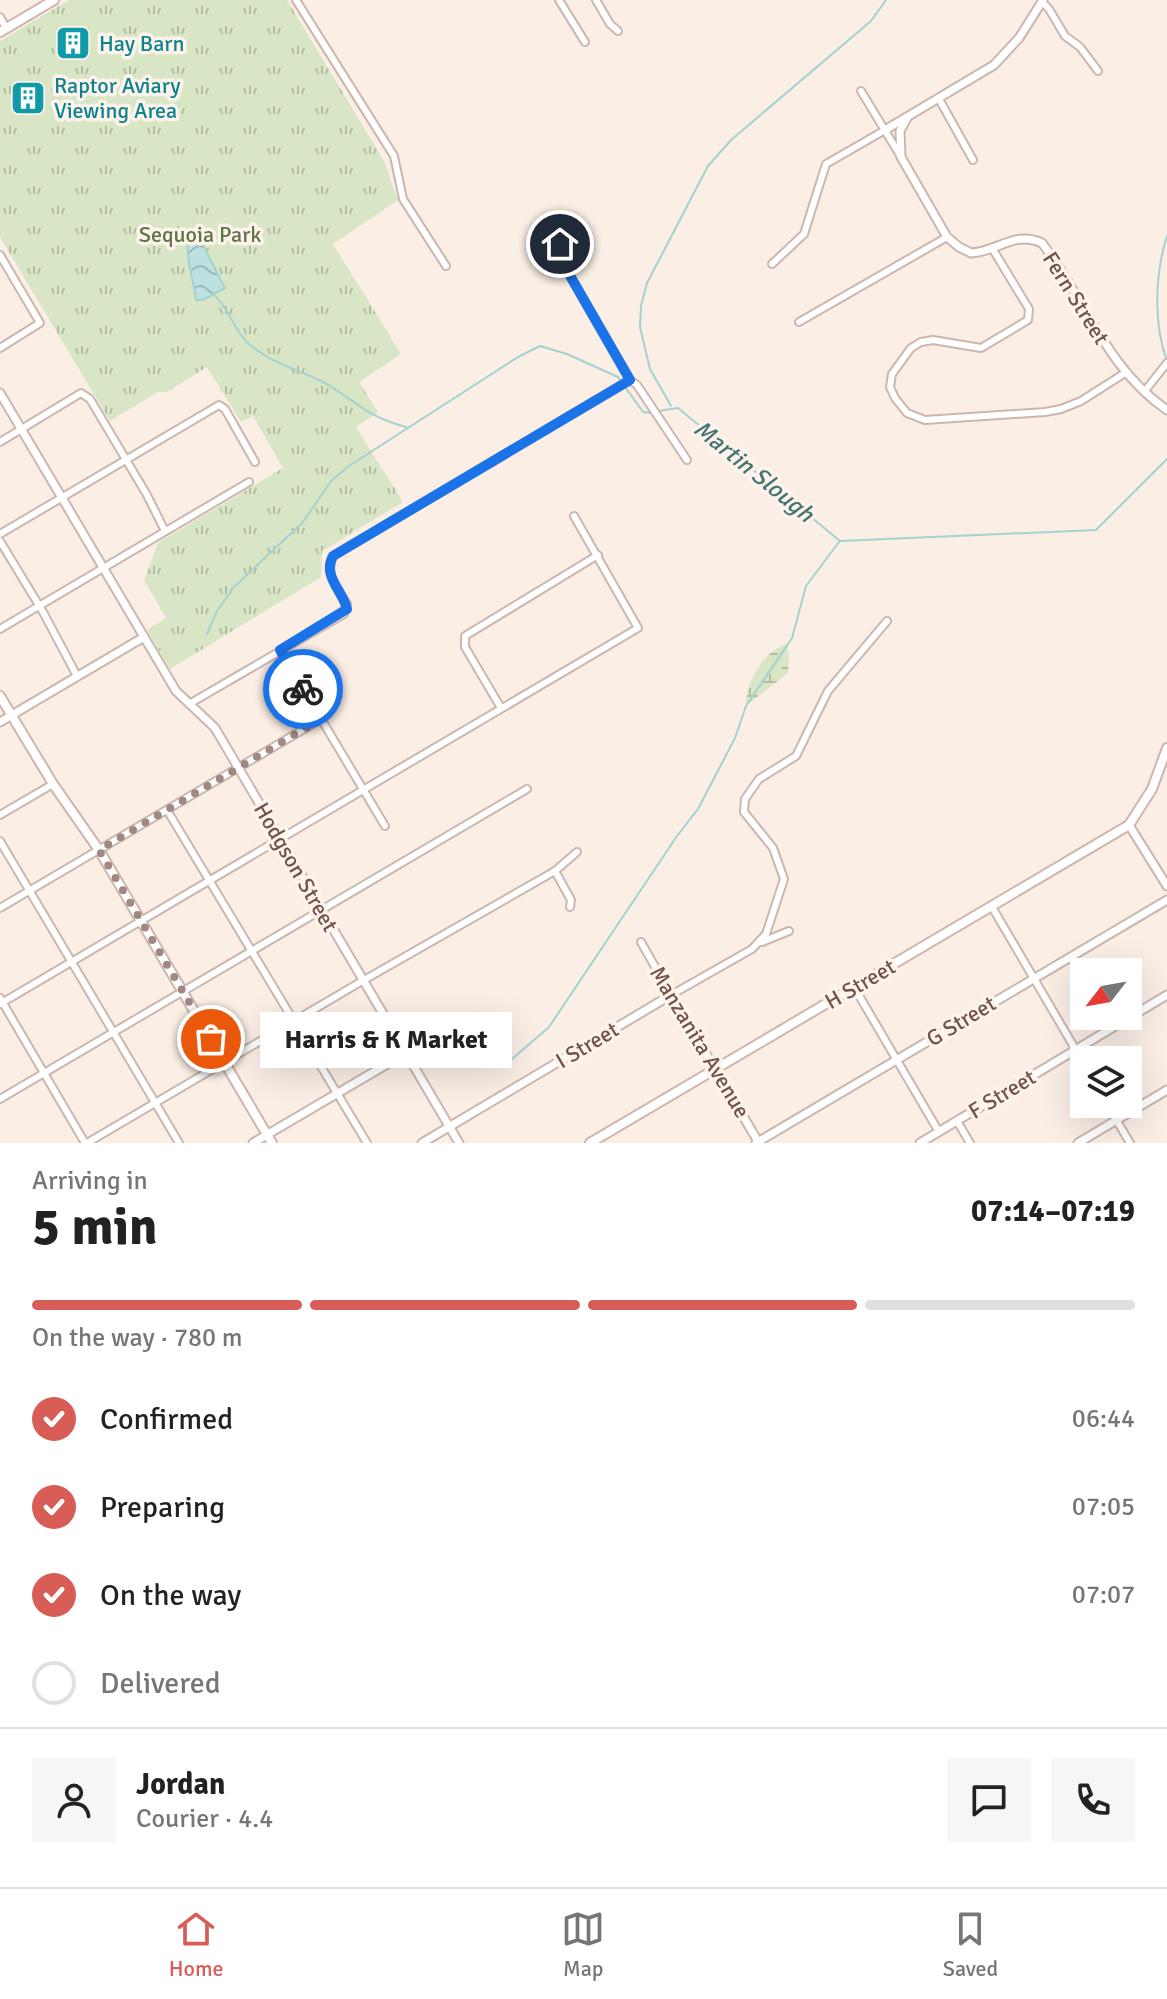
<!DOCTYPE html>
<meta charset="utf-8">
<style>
:root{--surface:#fff;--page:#f6f6f6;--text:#222;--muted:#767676;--line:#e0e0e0;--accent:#d75d56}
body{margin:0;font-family:Signika,sans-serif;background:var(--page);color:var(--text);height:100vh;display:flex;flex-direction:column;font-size:30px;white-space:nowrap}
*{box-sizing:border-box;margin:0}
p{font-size:26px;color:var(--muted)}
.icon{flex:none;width:44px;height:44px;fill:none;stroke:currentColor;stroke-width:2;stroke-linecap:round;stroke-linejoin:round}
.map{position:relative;height:1143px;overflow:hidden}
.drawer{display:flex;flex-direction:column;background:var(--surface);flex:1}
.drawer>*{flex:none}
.needle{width:52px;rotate:239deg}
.buttons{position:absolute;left:1070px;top:958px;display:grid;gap:16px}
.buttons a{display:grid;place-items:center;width:72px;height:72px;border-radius:0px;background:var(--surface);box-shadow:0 8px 32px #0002;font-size:40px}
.pin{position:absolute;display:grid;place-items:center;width:68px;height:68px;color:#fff;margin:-34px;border:4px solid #fff;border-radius:50%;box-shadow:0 2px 8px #0007}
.courier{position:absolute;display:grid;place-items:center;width:80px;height:80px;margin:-40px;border:6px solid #1a73e8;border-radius:50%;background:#fff;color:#222;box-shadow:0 2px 10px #0007}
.bubble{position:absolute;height:56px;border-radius:0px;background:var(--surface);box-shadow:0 8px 32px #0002;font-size:26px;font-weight:800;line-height:56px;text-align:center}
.overview em{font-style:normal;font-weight:800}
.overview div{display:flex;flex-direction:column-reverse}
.overview{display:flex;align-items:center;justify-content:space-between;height:136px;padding:0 32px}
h1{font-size:52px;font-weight:800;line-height:60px}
.bar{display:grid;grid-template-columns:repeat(4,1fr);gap:12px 8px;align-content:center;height:96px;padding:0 32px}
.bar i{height:10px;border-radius:6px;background:var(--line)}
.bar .on{background:var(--accent)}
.bar p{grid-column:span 4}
.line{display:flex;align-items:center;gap:20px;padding:0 32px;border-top:2px solid var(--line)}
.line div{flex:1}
.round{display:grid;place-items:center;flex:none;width:84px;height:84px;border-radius:0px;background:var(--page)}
ol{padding:0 32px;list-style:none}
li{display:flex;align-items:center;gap:24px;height:88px}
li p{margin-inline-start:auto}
li .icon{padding:8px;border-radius:50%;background:var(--accent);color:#fff;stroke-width:4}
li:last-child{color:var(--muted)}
li i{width:44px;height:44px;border:4px solid var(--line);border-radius:50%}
.menu{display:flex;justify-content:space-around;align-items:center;height:112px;border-top:2px solid var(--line);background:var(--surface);font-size:22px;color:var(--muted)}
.menu a{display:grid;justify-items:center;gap:4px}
.menu .on{color:var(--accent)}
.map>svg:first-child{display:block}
.wetland{fill:url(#wetland-marsh)}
.park{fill:url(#park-tufts)}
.water{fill:url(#water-waves);stroke:#a3d2d1;stroke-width:2}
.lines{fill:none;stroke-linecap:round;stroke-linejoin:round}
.stream{stroke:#a3d2d1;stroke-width:2}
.minor-casing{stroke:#ccb7af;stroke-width:10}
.tertiary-casing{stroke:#ccb7af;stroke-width:11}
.secondary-casing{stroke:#ceb6ad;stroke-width:12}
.minor{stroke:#fff;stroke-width:6}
.tertiary{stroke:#fff;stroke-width:7}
.secondary{stroke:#fff;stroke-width:8}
.done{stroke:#a08982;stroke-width:8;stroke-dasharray:0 14.4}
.route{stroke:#1a73e8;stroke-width:10}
.labels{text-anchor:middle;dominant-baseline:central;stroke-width:7;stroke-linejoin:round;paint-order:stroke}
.culture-label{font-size:22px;fill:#0d838f;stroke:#fdf3eb;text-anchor:start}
.park-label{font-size:22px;fill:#5c7446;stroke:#fdf3eb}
.street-label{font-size:22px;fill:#70534d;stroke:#fdf3eb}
.water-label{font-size:24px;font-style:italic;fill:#427473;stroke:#fdf3eb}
</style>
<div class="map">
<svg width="1167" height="1143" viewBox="0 0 1167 1143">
<defs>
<pattern id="wetland-marsh" width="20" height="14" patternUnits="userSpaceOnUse" patternTransform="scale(2)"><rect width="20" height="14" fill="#d8e6c5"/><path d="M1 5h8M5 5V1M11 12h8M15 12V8" fill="none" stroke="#b4bda2"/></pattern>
<pattern id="park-tufts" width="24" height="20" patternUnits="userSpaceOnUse" patternTransform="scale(2)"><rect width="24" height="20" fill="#d8e6c5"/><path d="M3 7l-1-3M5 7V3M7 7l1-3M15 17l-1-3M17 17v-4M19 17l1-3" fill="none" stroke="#b4bda2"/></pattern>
<pattern id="water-waves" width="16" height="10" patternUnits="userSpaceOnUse" patternTransform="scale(2)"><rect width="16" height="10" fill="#bce1e0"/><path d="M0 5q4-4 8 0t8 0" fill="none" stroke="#9db9b8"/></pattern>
</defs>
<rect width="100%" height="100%" fill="#faeee5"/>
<path class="wetland" d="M787,644L789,657L788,673L746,706C745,683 764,650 787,644Z"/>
<path class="park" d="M69,0H287L384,161L398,200L333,244L401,354L359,382L378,412L356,427L403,502L322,551L321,577L170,669L147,630L166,618L144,580L158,543L283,468L253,416L241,422L207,367L167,392H158L110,421L0,237V41Z"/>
<path class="water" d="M188,242L203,245L225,288L203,300H196C194,283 185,255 188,242Z"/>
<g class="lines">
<g class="stream">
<path d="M213,294C229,307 233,330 249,344C273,365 303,370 330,386C360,405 369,417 406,427"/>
<path d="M1167,361C1153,323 1155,274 1167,236"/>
<path d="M671,406L650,369L640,327L641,306L647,283L708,166L731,140L871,21L886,0"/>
<path d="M658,411L678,408L840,541L1096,530L1167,459"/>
<path d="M207,634L217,611L234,587L303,522L331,481L349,466L518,357L540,346L567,354L618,377L643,412L652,413"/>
<path d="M504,1066L549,1027L677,836L698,809L735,738L746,706L792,638L806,586L839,542"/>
</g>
<g class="minor-casing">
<g id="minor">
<path d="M296,0L394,156L403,199L446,266"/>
<path d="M559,0L585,42"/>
<path d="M596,0L610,24L618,31"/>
<path d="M1042,2L1049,9L1065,36L1080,47L1098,71"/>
<path d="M0,17L6,28"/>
<path d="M861,91L901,157"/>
<path d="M939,99L973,160"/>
<path d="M562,237L559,250L565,267L630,380L637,385L687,460"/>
<path d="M992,248L1029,309L1028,320L981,348L933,340L921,342L911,348L892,374L890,387L895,398L907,413L925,420L1045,412L1061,409L1081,401L1125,373"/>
<path d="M0,255L40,323L0,348"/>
<path d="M772,264L804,234L826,164L885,130"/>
<path d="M799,322L947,237"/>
<path d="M1144,392L1167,363"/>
<path d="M0,442L81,393L90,399L147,495L165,531"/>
<path d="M0,534L219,405L225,409L255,462"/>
<path d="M0,541L43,612L77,676"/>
<path d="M0,629L249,482"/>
<path d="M280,650L385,826"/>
<path d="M189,704L344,614L347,604C338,589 324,574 333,556L630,380"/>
<path d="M501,708L465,647V636L598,555"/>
<path d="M167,810L367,1143"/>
<path d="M0,815L53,784"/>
<path d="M0,841L179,1143"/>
<path d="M555,871L571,900L570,907"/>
<path d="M992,907L1084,1064"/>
<path d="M0,908L321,719"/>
<path d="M641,942L671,995L752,949L766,934L784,879L773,848L744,812L745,799L759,779L796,756L828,691L887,621"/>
<path d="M762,942L789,931"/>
<path d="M854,987L939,1132"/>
<path d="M0,998L85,1143"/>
<path d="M0,1004L638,628L574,516"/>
<path d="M0,1099L527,789"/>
<path d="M1107,1104L1130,1143"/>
<path d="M957,1121L970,1143"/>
<path d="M87,1143L357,984L555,871L577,852"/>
</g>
</g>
<g class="tertiary-casing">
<g id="tertiary">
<path d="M907,118L900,131L901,157L947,237L959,247L971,253C997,252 1015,230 1042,243C1085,299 1106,368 1167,410"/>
<path d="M885,130L994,65L1019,38L1043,0"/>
<path d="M0,393L176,691L215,728L459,1143"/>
<path d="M0,722L144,637"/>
<path d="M1129,825L1167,886"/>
<path d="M253,1143L406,1053"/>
<path d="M422,1143L671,995L759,1143"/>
<path d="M756,1143L1167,900"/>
<path d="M920,1143L1167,995"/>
<path d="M1078,1143L1167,1090"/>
</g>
</g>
<g class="secondary-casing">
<g id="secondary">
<path d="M0,32L54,0"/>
<path d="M0,696L53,784L99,850L272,1143"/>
<path d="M590,1143L1129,825L1152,789L1167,748"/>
</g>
</g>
<use href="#minor" class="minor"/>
<use href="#tertiary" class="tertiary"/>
<use href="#secondary" class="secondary"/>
</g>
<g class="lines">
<path class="done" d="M211,1039L99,850L321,719L303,689"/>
<path class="route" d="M303,689L280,650L347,609C343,591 322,576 333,556L630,380L565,267L559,255L560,244"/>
</g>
<defs>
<g id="building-square" transform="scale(1.8)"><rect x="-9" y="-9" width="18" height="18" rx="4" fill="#0f9aa8" stroke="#fdf3eb"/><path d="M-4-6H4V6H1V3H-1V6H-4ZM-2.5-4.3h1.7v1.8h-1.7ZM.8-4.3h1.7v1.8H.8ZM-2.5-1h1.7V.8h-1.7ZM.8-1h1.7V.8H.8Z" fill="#fff"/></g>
</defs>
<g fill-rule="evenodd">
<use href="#building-square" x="73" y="43"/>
<use href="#building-square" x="28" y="98"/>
</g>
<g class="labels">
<g class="culture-label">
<text x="99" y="43">Hay Barn</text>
<text x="54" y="85">Raptor Aviary<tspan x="54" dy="25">Viewing Area</tspan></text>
</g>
<g class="park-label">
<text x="200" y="234">Sequoia Park</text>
</g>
<g class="street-label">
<text transform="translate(1076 298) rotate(58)">Fern Street</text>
<text transform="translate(296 867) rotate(60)">Hodgson Street</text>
<text transform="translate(860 984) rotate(-30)">H Street</text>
<text transform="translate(961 1021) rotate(-31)">G Street</text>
<text transform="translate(700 1042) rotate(59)">Manzanita Avenue</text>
<text transform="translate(587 1045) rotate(-31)">I Street</text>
<text transform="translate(1002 1094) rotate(-31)">F Street</text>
</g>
<g class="water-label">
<text transform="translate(754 471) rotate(39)">Martin Slough</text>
</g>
</g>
</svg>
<div class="buttons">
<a><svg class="needle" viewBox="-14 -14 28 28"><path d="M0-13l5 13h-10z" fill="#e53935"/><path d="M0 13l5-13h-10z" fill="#767676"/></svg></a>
<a><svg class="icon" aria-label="layers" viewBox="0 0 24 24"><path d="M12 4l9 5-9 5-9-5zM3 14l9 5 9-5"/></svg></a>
</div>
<div class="pin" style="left:211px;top:1039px;background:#ea580c"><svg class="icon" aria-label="bag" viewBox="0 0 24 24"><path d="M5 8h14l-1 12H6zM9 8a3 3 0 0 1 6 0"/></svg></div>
<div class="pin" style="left:560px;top:244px;background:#1f2937"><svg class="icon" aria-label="home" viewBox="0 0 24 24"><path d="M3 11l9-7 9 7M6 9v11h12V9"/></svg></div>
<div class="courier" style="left:303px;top:689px"><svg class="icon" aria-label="bike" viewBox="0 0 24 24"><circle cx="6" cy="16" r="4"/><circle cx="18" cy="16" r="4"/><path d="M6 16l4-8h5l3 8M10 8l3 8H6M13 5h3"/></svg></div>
<div class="bubble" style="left:260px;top:1012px;width:252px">Harris &amp; K Market</div>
</div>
<section class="drawer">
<div class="overview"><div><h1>5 min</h1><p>Arriving in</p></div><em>07:14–07:19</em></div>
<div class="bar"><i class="on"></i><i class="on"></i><i class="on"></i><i></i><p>On the way · 780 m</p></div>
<ol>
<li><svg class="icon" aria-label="check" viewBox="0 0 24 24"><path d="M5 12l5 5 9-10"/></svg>Confirmed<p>06:44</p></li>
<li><svg class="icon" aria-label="check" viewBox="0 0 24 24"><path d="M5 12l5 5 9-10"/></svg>Preparing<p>07:05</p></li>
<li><svg class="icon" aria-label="check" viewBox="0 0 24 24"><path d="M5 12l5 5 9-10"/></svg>On the way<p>07:07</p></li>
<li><i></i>Delivered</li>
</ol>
<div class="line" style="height:144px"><a class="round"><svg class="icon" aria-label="person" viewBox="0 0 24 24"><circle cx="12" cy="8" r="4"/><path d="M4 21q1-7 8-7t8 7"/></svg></a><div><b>Jordan</b><p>Courier · 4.4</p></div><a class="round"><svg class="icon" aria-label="chat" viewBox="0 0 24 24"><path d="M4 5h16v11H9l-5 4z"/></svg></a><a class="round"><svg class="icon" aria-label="phone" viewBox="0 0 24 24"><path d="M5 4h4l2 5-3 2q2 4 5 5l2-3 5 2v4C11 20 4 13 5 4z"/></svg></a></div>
</section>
<nav class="menu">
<a class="on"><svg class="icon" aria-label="home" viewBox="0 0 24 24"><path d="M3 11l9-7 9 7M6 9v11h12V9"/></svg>Home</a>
<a><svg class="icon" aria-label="map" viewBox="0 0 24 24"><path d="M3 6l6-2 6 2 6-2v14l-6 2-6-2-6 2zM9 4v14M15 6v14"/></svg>Map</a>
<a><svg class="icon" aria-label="saved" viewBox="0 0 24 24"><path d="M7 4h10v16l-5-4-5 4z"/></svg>Saved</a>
</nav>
